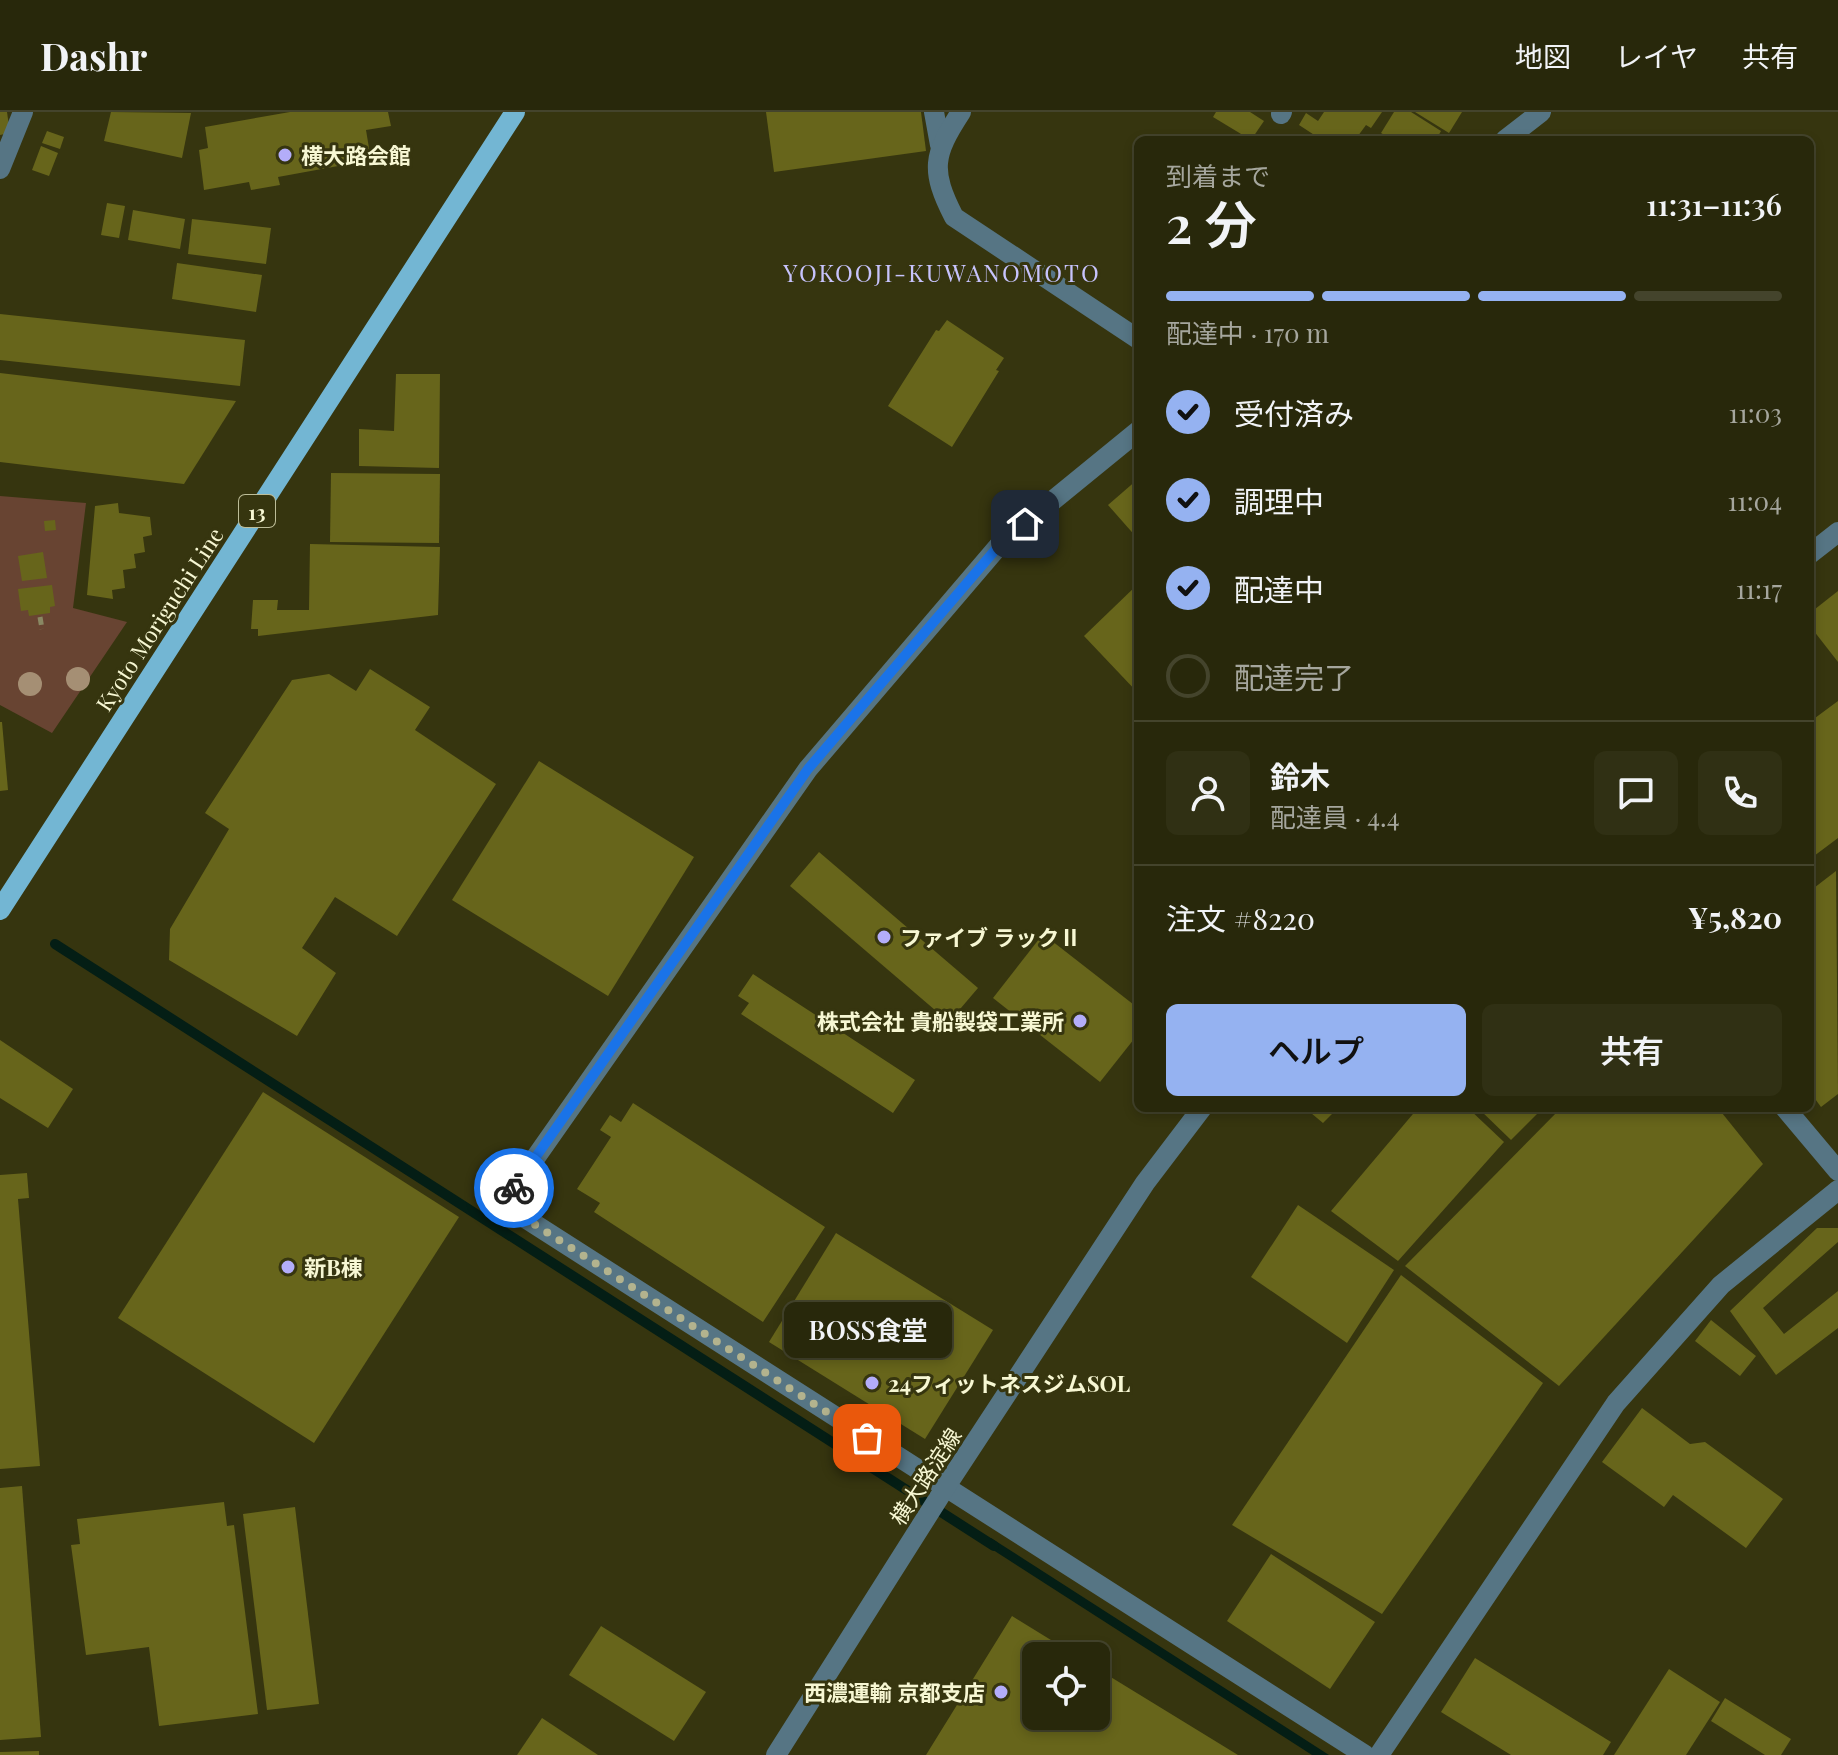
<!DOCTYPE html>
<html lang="ja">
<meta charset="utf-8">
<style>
:root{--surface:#28280b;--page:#303014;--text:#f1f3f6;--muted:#a5a69d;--line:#44442c;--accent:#95b2f1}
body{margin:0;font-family:"Playfair Display","Noto Sans JP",serif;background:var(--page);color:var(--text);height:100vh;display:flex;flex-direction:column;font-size:30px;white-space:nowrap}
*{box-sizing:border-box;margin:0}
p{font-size:26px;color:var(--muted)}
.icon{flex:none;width:44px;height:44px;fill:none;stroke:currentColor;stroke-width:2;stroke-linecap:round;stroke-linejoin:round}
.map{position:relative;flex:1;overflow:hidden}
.drawer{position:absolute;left:1134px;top:24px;width:680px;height:976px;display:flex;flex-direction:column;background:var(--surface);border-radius:12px;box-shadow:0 4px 12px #0003,0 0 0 2px var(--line)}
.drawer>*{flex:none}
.buttons{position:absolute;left:1022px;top:1530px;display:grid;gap:16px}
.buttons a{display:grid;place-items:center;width:88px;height:88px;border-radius:12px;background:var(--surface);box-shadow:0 4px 12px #0003,0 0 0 2px var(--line);font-size:40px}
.pin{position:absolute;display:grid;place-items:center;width:68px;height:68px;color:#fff;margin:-34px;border-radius:16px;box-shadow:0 4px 12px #0006}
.courier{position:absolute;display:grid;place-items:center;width:80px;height:80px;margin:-40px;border:6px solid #1a73e8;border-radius:50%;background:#fff;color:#222;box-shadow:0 2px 10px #0007}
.bubble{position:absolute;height:56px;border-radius:12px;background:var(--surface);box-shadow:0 4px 12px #0003,0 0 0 2px var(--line);font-size:26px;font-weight:600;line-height:56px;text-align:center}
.overview em{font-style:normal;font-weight:600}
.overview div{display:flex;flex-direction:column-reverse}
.overview{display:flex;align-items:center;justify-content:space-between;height:136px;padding:0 32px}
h1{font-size:52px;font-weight:600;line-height:60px}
.bar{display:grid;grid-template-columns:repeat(4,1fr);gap:12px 8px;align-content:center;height:96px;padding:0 32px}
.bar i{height:10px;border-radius:6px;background:var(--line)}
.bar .active{background:var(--accent)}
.bar p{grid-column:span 4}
.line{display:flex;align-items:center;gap:20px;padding:0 32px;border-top:2px solid var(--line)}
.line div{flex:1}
.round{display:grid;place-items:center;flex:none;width:84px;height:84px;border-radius:12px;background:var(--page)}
ol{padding:0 32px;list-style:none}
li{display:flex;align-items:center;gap:24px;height:88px}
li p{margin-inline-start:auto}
li .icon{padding:8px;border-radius:50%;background:var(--accent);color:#111;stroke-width:4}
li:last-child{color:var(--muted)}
li i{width:44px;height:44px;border:4px solid var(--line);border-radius:50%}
.button{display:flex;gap:16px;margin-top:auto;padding:16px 32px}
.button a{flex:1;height:92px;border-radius:12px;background:var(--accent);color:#111;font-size:32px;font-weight:600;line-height:92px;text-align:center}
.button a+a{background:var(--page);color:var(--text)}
header{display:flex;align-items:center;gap:48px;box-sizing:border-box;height:112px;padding:0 40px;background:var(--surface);border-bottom:2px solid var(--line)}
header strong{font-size:38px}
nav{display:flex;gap:44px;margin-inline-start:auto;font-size:28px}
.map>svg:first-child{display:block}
.green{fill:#684432}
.water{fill:#041e15}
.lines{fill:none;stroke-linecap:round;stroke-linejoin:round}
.stream{stroke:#041e15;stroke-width:10}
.building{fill:#67651b}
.path{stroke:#898863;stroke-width:5;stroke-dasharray:8 4;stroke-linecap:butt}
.minor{stroke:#567584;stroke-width:20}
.major{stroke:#73b6d3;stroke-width:20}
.tree{fill:#a58f74}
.done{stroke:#b3b38e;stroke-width:8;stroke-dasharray:0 14.4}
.route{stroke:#1a73e8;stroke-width:10}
.poi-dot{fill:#b3adf9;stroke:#36350f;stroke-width:3}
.labels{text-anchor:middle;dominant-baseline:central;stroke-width:6;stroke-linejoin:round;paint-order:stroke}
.shield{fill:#36350f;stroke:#bdbd98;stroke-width:2}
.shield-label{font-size:20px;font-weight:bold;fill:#f7f7d3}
.poi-label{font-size:22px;font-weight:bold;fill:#f7f7d3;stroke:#36350f;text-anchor:start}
.street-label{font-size:22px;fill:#f7f7d3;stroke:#36350f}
.neighbourhood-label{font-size:24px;letter-spacing:2px;fill:#c7c3fc;stroke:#36350f}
</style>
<header>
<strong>Dashr</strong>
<nav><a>地図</a><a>レイヤ</a><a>共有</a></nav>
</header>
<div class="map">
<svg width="1838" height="1643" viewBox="0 0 1838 1643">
<rect width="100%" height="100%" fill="#36350f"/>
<path class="green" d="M0,384L86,391L73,496L127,510L52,621L0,593Z"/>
<path class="water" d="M991,1426L1329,1643H1312L976,1427Z"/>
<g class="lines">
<path class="stream" d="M55,832L994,1434"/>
</g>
<g class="building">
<path d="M0,0H7L10,21L0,23Z"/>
<path d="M111,0L191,1L182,46L104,29Z"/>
<path d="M290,0H388L391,14L366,18L371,48L278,65L280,73L251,78L249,70L204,78L199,38L208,36L205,15Z"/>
<path d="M766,0H921L926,39L774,60Z"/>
<path d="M1216,0H1250L1264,9L1251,28L1213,5Z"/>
<path d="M1324,0H1382L1371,16L1366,13L1355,28H1322L1299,13L1306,1L1318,9Z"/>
<path d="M1394,0H1411L1441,19L1436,28H1393L1381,21Z"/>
<path d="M1415,0H1462L1449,21Z"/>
<path d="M47,19L64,25L60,37L42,31Z"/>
<path d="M41,34L58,41L49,64L32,58Z"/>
<path d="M107,91L125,94L119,126L101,123Z"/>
<path d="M133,98L185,107L180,137L128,128Z"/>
<path d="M192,107L271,116L266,152L188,142Z"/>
<path d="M177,151L262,163L256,200L172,187Z"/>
<path d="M0,202L245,228L240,274L0,248Z"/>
<path d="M947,208L1004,246L996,258L999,259L952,335L888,294L936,218L939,219Z"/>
<path d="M0,261L236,289L184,372L0,350Z"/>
<path d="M396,262H440L439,356L359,354V317L394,319Z"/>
<path d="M331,361L440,362L439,431L330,430Z"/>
<path d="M1138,367V427L1108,393Z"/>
<path d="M118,391L119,401L150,405L152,423L143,425L145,440L134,442L136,456L123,458L125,476L112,478L113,487L87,483L95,394Z"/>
<path d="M55,408L56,418L45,419L44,409Z"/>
<path d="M310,432L440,435L438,503L258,524V517H251L253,488H278L277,498H309Z"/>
<path d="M43,440L47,466L22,469L18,444Z"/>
<path d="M1138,472V581L1084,524Z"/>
<path d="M52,473L55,494L50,495V501L29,504L28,498L21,499L18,477Z"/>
<path d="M1838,479V550L1810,514V501Z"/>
<path d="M370,557L430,595L415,618L496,672L397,824L335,785L302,836L336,861L297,924L169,848L170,817L229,717L205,701L292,568L329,562L356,579Z"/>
<path d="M1838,589V726L1810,747V600L1815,606Z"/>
<path d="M0,610H2L8,678L0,679Z"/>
<path d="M539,649L694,745L608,884L452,788Z"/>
<path d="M819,740L978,876L949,910L790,774Z"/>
<path d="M1836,759L1838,982L1821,995L1810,980V779Z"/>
<path d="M1043,822L1138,896V922L1100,970L993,886Z"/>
<path d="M753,862L915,968L893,1001L741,902L749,891L738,884Z"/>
<path d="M0,928L73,977L48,1016L0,986Z"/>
<path d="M263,980L459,1105L314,1331L118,1206Z"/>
<path d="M633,991L825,1115L763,1210L594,1100L600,1091L577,1077L611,1025L600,1018L610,1003L621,1010Z"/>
<path d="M1305,996H1338L1323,1011Z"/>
<path d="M1418,996H1468L1504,1030L1398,1149L1331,1099Z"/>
<path d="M1478,996H1543L1511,1028Z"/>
<path d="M1561,996H1718L1763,1052L1559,1274L1405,1154Z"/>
<path d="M27,1061L29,1086L18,1087L40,1354L0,1357V1063Z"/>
<path d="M1298,1093L1394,1158L1347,1231L1251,1165Z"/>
<path d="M1817,1116H1838V1130L1763,1196L1784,1222L1838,1179V1216L1776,1263L1730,1199Z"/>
<path d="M836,1121L993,1218L925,1327L769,1230Z"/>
<path d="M1401,1163L1543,1271L1382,1502L1232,1413Z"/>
<path d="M1711,1208L1756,1244L1740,1264L1695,1229Z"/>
<path d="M1642,1296L1690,1332L1705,1330L1783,1387L1746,1436L1673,1383L1664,1395L1602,1350Z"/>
<path d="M22,1374L41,1625L0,1628V1376Z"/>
<path d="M224,1390L227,1414L234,1413L258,1602L159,1614L149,1535L86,1543L71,1433L80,1432L77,1407Z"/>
<path d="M295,1395L319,1592L267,1598L243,1402Z"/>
<path d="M1271,1442L1375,1510L1330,1577L1227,1509Z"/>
<path d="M1012,1504L1077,1544H1036V1604H1096V1556L1238,1643H926Z"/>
<path d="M601,1514L706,1580L674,1629L569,1563Z"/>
<path d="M1475,1546L1611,1630L1603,1643H1511L1441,1600Z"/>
<path d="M1669,1557L1720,1590L1686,1643H1614Z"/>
<path d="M1725,1586L1791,1627L1781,1643H1765L1711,1609Z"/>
<path d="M542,1606L598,1643H517Z"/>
<path d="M39,1639V1643H0V1640Z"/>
</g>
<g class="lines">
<path class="path" d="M40,505L42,517"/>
<g class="minor">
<path d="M934,0L940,33"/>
<path d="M961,0C933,43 930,58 954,105L1138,227"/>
<path d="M1281,2L1282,0"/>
<path d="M1505,28L1541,0"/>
<path d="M0,57L23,0"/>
<path d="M1138,319L1002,430L808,657L503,1092L1365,1643"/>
<path d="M1810,442L1838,420"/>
<path d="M1785,996L1838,1059"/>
<path d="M776,1643L945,1376L1145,1071L1202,996"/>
<path d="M1379,1643L1616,1291L1721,1173L1838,1078"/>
</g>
<path class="major" d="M0,798L515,0"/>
</g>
<g class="tree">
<circle cx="78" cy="567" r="12"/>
<circle cx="30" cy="572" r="12"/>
</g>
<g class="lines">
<path class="done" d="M514,1076L503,1092L867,1326"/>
<path class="route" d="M514,1076L808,657L1002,430L1025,412"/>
</g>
<g class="poi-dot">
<circle cx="285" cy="43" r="8"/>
<circle cx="884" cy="825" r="8"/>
<circle cx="1080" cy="909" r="8"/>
<circle cx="288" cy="1155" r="8"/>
<circle cx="872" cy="1271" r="8"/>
<circle cx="1001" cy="1580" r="8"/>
</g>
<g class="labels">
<rect class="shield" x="239" y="383" width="36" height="32" rx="6"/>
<g class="shield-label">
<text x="257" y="399">13</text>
</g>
<g class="poi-label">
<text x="301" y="43">横大路会館</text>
<text x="900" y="825">ファイブ ラックⅡ</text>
<text x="1064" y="909" text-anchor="end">株式会社 貴船製袋工業所</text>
<text x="304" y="1155">新B棟</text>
<text x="888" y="1271">24フィットネスジムSOL</text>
<text x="985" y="1580" text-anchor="end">西濃運輸 京都支店</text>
</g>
<g class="street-label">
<text transform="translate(159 507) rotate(-57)">Kyoto Moriguchi Line</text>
<text transform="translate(925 1364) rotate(-57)">横大路淀線</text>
</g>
<g class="neighbourhood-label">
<text x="942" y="160">YOKOOJI-KUWANOMOTO</text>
</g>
</g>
</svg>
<div class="buttons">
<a><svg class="icon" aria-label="locate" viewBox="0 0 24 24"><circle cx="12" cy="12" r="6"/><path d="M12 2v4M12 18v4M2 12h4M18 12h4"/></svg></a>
</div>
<div class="pin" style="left:867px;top:1326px;background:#ea580c"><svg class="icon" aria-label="bag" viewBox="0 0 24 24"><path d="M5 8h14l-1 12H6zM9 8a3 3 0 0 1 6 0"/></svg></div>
<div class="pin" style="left:1025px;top:412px;background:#1f2937"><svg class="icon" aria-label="home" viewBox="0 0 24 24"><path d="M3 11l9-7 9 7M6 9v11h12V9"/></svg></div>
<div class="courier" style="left:514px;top:1076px"><svg class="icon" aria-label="bike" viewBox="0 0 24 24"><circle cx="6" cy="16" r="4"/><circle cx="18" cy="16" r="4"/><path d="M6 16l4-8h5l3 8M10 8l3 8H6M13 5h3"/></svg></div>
<div class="bubble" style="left:784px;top:1190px;width:168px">BOSS食堂</div>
<section class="drawer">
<div class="overview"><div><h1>2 分</h1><p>到着まで</p></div><em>11:31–11:36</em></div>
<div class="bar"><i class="active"></i><i class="active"></i><i class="active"></i><i></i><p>配達中 · 170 m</p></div>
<ol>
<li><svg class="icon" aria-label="check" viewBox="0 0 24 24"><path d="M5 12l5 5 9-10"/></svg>受付済み<p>11:03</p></li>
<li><svg class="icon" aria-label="check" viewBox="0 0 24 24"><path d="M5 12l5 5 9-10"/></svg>調理中<p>11:04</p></li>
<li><svg class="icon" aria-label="check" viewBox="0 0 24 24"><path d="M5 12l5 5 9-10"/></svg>配達中<p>11:17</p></li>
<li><i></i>配達完了</li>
</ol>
<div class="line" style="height:144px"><a class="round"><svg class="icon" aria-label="person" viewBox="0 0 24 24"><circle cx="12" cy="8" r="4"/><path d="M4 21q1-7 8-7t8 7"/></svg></a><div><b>鈴木</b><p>配達員 · 4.4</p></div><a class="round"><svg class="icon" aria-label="chat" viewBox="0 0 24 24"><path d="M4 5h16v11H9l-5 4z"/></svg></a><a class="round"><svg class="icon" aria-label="phone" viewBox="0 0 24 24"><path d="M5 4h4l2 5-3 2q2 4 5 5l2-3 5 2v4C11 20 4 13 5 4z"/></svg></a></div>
<div class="line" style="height:104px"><div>注文 #8220</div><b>¥5,820</b></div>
<div class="button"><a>ヘルプ</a><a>共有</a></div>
</section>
</div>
